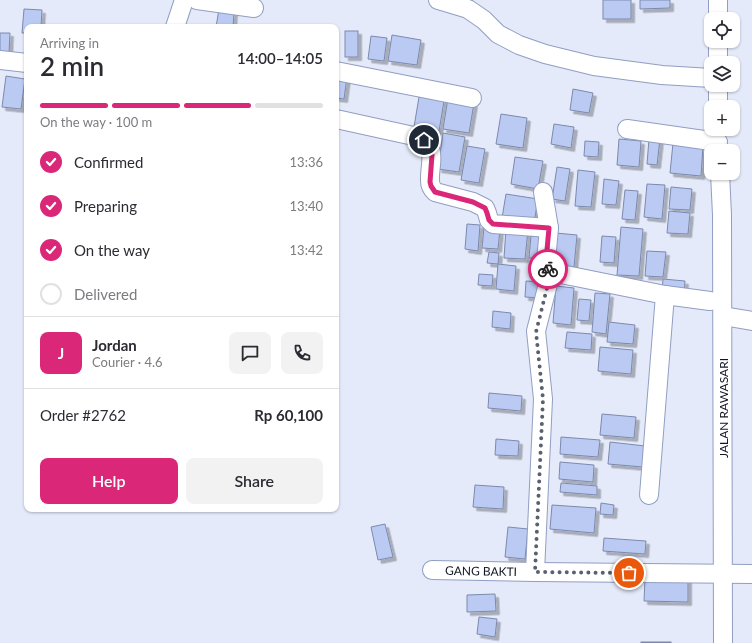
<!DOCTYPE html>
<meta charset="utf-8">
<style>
:root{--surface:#fff;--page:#f2f2f3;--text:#2b2b33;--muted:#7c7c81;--line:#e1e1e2;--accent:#db2777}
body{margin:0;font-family:Lato,sans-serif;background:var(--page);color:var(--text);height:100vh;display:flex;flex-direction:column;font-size:15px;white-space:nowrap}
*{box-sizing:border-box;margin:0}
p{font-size:13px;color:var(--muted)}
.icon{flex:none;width:22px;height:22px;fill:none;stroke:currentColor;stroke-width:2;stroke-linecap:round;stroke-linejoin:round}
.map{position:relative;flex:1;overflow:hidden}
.panel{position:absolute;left:24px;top:24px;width:315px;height:488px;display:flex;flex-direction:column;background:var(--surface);border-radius:8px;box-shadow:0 1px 3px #0004}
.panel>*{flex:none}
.controls{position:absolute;left:704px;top:12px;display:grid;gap:8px}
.controls a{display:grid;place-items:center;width:36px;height:36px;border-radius:8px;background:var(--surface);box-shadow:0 1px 3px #0004;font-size:20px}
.pin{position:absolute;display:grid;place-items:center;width:34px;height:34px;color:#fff;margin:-17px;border:2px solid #fff;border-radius:50%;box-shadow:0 1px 4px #0007}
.courier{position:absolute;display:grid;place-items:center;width:40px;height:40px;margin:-20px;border:3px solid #db2777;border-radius:50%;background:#fff;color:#222;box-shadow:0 1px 5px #0007}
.headline em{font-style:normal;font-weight:600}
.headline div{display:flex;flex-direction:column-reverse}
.headline{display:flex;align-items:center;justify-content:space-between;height:68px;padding:0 16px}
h1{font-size:26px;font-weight:600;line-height:30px}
.bar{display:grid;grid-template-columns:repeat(4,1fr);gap:6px 4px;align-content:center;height:48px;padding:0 16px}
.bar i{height:5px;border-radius:3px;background:var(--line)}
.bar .active{background:var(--accent)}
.bar p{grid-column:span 4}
.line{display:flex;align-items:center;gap:10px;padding:0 16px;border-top:1px solid var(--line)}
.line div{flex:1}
.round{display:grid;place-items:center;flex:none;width:42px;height:42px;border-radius:8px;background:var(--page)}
ol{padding:0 16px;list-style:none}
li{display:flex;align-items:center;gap:12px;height:44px}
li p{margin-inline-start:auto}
li .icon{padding:4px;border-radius:50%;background:var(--accent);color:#fff;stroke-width:4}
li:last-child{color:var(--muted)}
li i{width:22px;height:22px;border:2px solid var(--line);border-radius:50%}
.action{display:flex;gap:8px;margin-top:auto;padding:8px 16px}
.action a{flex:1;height:46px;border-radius:8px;background:var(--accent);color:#fff;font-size:16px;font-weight:600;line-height:46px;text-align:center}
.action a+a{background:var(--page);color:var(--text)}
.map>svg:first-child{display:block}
.building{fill:#bacaf3;stroke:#7c89ad;filter:url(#shadow)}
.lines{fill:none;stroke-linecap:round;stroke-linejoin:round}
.minor-casing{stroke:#909ec2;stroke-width:20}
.minor{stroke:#fff;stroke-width:18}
.done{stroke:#5a606e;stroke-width:4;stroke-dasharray:0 7.2}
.route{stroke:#db2777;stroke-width:5}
.labels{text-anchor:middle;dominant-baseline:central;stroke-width:4;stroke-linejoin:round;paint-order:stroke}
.street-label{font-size:12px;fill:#101522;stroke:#fff}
</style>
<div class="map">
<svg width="752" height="643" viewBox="0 0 752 643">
<defs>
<filter id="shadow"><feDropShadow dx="3.5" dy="3.5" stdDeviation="0" flood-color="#0004"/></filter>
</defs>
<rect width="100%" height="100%" fill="#e4eafa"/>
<g class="building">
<rect x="603" y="0" width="28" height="19"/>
<path d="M640,0H670V8L640,9Z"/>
<path d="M24,9L42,10L41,27H27V33H22Z"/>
<path d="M219,9L234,12L233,27H216Z"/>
<rect x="345" y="31" width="13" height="26"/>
<path d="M0,33H10L9,53L0,52Z"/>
<path d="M392,35L421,40L417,65L388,61Z"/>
<path d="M371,36L387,38L384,61L368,59Z"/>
<path d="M336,75L347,77L344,99L336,98Z"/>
<path d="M6,76L25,79L21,109L2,107Z"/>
<path d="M573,89L593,93L589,113L570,110Z"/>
<path d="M420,91L445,95L439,131L414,127Z"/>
<path d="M448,98L474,103L469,133L443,129Z"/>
<path d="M501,114L527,118L523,148L496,144Z"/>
<path d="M554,124L574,127L571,148L551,144Z"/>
<path d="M443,133L465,137L459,172L438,169Z"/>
<path d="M619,139L641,141L639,167L617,165Z"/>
<path d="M649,139H660L657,165L647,164Z"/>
<path d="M585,141L599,142L598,157L584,156Z"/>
<path d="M673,143L703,146L701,176L670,173Z"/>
<path d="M467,146L485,149L479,183L461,180Z"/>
<path d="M515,157L543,161L538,189L511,184Z"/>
<path d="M557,167L570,169L565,201L552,199Z"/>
<path d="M578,170L595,172L591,207L575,206Z"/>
<path d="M604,179L619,181L616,205L602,204Z"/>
<path d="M647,184L665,185L662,219L644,217Z"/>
<path d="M671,187L692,189L690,210L669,209Z"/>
<path d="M625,190L638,191L635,220L622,219Z"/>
<path d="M506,194L538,199L534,223L502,218Z"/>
<path d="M669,211L690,213L688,234L667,233Z"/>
<path d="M467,224L480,225L478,251L465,249Z"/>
<path d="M621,227L643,229L639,276L617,275Z"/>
<path d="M484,228L500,229L498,249L482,248Z"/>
<path d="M506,228L528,230L525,259L504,258Z"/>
<path d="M556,233L577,235L574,267L553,266Z"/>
<path d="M531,236L543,237L541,259L529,258Z"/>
<path d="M602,236L616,237L614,263L600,262Z"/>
<path d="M647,251L666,252L663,277L645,276Z"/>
<path d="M489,252L499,253L498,264L487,263Z"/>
<path d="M498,264L516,266L514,291L496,289Z"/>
<path d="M479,274L493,275L492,286L478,285Z"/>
<path d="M663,279L685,281L684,294L662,293Z"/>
<path d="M526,281L544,282L542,298L525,297Z"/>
<path d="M556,286L574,288L571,325L553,323Z"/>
<path d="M595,293L610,294L606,334L592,332Z"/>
<path d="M579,299L591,300L589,321L577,320Z"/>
<path d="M493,311L511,313L510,329L492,327Z"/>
<path d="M609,322L635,325L633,344L607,342Z"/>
<path d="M567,332L592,334L591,350L565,348Z"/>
<path d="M600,347L633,350L631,374L598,371Z"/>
<path d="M489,393L522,396L521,411L488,408Z"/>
<path d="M602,414L636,417L634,438L600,435Z"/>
<path d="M561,437L600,440L598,457L560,454Z"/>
<path d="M496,439L519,441L518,456L495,455Z"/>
<path d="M610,442L645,446L643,467L608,464Z"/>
<path d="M560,462L594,465L593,482L559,479Z"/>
<path d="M561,483L597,486V495L560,492Z"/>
<path d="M475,485L504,487L503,509L473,507Z"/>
<path d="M601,503L614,505L613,515L600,514Z"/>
<path d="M552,505L596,508L594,533L550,529Z"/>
<path d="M385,524L393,557L378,560L371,527Z"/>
<path d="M508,527L528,529L525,559L505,557Z"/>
<path d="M604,538L646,541L645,554L603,551Z"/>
<path d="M645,579H688V602L644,601Z"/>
<path d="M495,594L496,611L467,612V595Z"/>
<path d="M479,617L497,619L495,637L477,634Z"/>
<rect x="641" y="642" width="30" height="1"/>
</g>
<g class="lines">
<g class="minor-casing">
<g id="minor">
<path d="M197,0L254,8"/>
<path d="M438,0L468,9L484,20L498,34L519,45L545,54L594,66L662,75L711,78"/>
<path d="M718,0V19"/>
<path d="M175,27L184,0"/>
<path d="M718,41V63"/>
<path d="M0,60L27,63"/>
<path d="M336,71L472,98"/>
<path d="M718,107V85"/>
<path d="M336,119L418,137C439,148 429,163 430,181C430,186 432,189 435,192L473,202L485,208L487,213L489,220L493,224L549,228"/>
<path d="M627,129L718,142"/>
<path d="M720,173L722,215L723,643"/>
<path d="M543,192L549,228L546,261L547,268L551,272L665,295L710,301"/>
<path d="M723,316L752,321"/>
<path d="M649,495L665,295"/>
<path d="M432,570L535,572L752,574"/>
<path d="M535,572L543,399L536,331L551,272"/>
</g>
</g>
<use href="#minor" class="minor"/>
</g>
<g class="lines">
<path class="done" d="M548,269L551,272L536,332L543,399L535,572L629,573"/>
<path class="route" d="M424,140L429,148L432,155L430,182L431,186L435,192L473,202L485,208L487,213L489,220L493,224L549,228L546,261L548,269"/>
</g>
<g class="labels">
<g class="street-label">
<text transform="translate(723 408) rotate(-90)">JALAN RAWASARI</text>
<text transform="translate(481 571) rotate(1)">GANG BAKTI</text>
</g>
</g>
</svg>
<div class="controls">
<a><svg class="icon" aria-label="locate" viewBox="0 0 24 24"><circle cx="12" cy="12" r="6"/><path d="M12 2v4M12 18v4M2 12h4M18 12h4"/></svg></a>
<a><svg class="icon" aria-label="layers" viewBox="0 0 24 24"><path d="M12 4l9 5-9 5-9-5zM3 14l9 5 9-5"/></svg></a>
<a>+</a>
<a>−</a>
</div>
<div class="pin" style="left:629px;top:573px;background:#ea580c"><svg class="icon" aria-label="bag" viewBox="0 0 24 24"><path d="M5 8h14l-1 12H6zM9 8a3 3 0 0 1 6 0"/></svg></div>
<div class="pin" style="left:424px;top:140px;background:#1f2937"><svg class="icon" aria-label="home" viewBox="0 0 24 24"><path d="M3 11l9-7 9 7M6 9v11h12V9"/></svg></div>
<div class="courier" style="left:548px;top:269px"><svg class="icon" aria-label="bike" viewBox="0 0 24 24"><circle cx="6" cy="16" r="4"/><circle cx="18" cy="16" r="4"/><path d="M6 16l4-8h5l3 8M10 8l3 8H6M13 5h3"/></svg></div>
<section class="panel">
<div class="headline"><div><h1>2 min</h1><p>Arriving in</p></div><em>14:00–14:05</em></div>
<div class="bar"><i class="active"></i><i class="active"></i><i class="active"></i><i></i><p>On the way · 100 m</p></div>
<ol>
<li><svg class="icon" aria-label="check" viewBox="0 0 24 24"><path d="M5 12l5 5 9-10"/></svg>Confirmed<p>13:36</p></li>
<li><svg class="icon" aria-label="check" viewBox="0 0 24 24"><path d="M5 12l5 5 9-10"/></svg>Preparing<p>13:40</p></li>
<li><svg class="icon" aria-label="check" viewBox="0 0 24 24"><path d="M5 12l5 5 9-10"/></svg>On the way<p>13:42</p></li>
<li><i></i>Delivered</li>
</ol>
<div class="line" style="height:72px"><b class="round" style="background:var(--accent);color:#fff">J</b><div><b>Jordan</b><p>Courier · 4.6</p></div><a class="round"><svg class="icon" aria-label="chat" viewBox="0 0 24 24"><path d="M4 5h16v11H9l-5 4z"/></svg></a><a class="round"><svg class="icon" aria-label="phone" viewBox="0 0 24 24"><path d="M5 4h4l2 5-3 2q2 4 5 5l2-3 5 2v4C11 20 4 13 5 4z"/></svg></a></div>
<div class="line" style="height:52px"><div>Order #2762</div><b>Rp 60,100</b></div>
<div class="action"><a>Help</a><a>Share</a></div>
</section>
</div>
